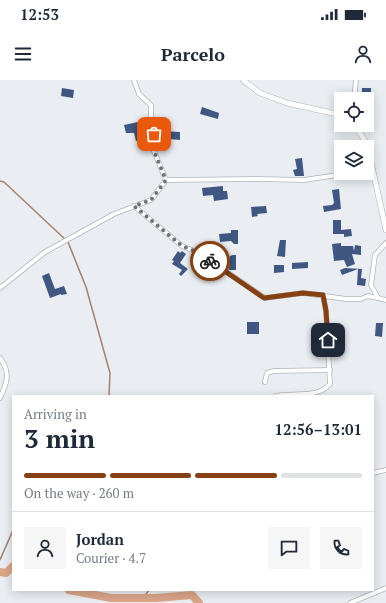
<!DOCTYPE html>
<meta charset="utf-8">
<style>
:root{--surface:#fff;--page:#f6f6f7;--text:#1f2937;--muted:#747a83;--line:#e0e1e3;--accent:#854114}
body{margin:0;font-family:"PT Serif",serif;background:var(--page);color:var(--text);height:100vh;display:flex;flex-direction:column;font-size:15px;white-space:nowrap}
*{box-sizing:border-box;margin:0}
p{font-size:13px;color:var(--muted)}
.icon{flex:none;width:22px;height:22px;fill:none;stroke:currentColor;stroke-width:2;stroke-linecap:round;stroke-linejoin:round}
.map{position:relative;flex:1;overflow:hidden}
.panel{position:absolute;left:12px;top:315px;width:362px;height:196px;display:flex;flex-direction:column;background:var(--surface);border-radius:0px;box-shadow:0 2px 10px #0003}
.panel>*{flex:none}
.controls{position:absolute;left:334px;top:12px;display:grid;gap:8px}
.controls a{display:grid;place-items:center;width:40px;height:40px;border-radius:0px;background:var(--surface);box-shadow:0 2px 10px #0003;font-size:20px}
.pin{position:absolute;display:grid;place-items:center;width:34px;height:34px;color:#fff;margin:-17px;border-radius:8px;box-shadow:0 2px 6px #0006}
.courier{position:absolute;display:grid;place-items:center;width:40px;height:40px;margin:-20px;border:3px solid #854114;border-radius:50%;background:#fff;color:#222;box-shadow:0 1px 5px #0007}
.headline em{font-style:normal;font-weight:800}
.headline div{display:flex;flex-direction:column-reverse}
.headline{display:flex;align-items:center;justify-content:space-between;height:68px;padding:0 12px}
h1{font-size:26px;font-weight:800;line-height:30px}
.bar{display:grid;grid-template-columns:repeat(4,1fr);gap:6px 4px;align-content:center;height:48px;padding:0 12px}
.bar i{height:5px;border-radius:3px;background:var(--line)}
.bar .selected{background:var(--accent)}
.bar p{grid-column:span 4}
.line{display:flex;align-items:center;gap:10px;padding:0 12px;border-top:1px solid var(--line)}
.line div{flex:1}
.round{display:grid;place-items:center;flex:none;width:42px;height:42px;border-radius:0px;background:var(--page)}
.status{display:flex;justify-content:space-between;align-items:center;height:28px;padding:0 20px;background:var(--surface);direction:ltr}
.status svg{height:11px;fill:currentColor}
header{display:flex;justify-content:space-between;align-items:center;height:52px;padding:0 12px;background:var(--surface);font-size:18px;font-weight:800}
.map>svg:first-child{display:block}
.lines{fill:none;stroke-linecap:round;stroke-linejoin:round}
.stream{stroke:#a6816d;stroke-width:1.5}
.river{stroke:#daa487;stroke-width:8}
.building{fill:#3f5781}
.minor-casing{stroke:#b1b4b9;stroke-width:5.5}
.tertiary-casing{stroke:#b1b4b9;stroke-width:6}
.minor{stroke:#fff;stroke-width:4}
.tertiary{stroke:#fff;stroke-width:5}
.done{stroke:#707275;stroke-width:4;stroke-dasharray:0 7.2}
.route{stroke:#854114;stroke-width:5}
</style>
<div class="status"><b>12:53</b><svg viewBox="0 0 49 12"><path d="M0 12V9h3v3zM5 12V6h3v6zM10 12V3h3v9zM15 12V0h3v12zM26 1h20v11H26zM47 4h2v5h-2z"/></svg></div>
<header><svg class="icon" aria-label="menu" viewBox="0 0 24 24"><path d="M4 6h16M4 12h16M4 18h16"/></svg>Parcelo<svg class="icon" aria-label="person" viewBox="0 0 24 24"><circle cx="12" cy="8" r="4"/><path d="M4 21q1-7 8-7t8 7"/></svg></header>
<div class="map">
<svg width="386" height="523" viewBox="0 0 386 523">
<rect width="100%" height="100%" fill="#eaedf2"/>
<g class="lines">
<g class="stream">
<path d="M0,101L4,102L68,162L86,207L110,293L109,316"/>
<path d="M0,480L13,450"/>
<path d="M143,518L149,510"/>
</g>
<g class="river">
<path d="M0,492L6,493L13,486"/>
<path d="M69,510L111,518H156L192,515L199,523"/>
</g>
</g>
<g class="building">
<path d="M62,8L74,10L73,18L61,16Z"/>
<path d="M362,8H371V24H367V19H362Z"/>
<path d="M202,27L219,33L218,39L200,34Z"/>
<path d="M147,40L148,47L139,49L141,60L136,61L134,53H126L124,45Z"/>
<path d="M160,51L180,52V60L159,58Z"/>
<path d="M302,78L304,96H295L293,90L297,89L295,79Z"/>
<path d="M223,106V111H227L228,119L214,121L213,115L203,116L202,108Z"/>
<path d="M339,109L341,129L324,132L323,126L332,125L334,123L332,110Z"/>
<path d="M266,126L267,133L257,134L258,136L252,137L251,127Z"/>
<path d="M333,140H341V150L351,149L352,156L344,157V154H333Z"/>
<path d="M231,150H238V164H234L231,161L220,162L219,154L231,153Z"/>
<path d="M280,160H286L285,177L277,176Z"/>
<path d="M341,163V166H353L354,171L355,165L361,166V175L352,174L355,184L347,187L344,180L334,181L332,164Z"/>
<path d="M178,171L180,173L182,171L186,174L180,183L188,189L181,196L179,194L182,190L172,184L174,181L172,180Z"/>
<path d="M233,175H236V190H229L230,176Z"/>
<path d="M308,182V188L292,189V183Z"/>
<path d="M274,185H284V192L274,193Z"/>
<path d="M345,188L362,189L361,198L366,199L365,206L357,205L358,189L342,195L340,190Z"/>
<path d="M49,193L55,209L64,206L67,214L61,215V214L50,218L42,196Z"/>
<rect x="247" y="242" width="12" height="12"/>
<path d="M376,243H383L382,257L375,256Z"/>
</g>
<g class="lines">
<g class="minor-casing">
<g id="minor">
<path d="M134,0L139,14L151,25V42L154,54L153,69L166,100"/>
<path d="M354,19L356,0"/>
<path d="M134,126L182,166L199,173L265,218L303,213L346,219H361L368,216L378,218"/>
<path d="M386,163L375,175L371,205L378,218L386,220"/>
<path d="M0,208L45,172L114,134L151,120L166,100L257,99L304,100L351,93"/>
<path d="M0,278C11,293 7,303 0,318"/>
<path d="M265,302L267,293L274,291L330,290"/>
<path d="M276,316C294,312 317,319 330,304L326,231L323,215"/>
<path d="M373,393L386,390"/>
<path d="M350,523L386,508"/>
</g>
</g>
<g class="tertiary-casing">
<g id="tertiary">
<path d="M243,0L260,13L287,23L341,35"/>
<path d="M355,45L367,64L386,150"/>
</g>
</g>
<use href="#minor" class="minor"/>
<use href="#tertiary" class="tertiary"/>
</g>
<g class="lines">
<path class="done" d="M154,54L153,69L166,100L151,120L134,126L182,166L199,173L210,181"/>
<path class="route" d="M210,181L264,218L303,213L323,215L326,231L328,260"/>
</g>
</svg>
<div class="controls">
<a><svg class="icon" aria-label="locate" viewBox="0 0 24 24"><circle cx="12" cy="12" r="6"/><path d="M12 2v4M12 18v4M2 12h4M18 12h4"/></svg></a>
<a><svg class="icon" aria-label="layers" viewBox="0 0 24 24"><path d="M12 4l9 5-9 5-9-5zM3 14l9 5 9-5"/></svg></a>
</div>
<div class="pin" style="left:154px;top:54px;background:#ea580c"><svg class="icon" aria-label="bag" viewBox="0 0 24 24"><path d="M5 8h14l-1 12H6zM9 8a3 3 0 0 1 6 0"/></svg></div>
<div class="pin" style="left:328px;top:260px;background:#1f2937"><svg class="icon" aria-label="home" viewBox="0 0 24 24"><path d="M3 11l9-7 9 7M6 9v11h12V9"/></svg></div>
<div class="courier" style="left:210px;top:181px"><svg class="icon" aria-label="bike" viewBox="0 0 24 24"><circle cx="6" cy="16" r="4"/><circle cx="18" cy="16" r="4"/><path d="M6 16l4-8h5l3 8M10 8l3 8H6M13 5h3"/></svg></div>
<section class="panel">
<div class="headline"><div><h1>3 min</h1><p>Arriving in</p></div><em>12:56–13:01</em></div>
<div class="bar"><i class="selected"></i><i class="selected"></i><i class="selected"></i><i></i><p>On the way · 260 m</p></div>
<div class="line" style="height:72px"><a class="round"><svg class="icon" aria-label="person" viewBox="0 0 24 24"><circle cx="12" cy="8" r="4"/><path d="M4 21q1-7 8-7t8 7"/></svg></a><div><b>Jordan</b><p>Courier · 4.7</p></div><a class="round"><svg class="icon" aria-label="chat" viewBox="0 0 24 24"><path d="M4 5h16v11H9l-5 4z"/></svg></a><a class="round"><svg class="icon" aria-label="phone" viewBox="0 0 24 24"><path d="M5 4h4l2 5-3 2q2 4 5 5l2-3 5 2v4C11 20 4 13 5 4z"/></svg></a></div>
</section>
</div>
